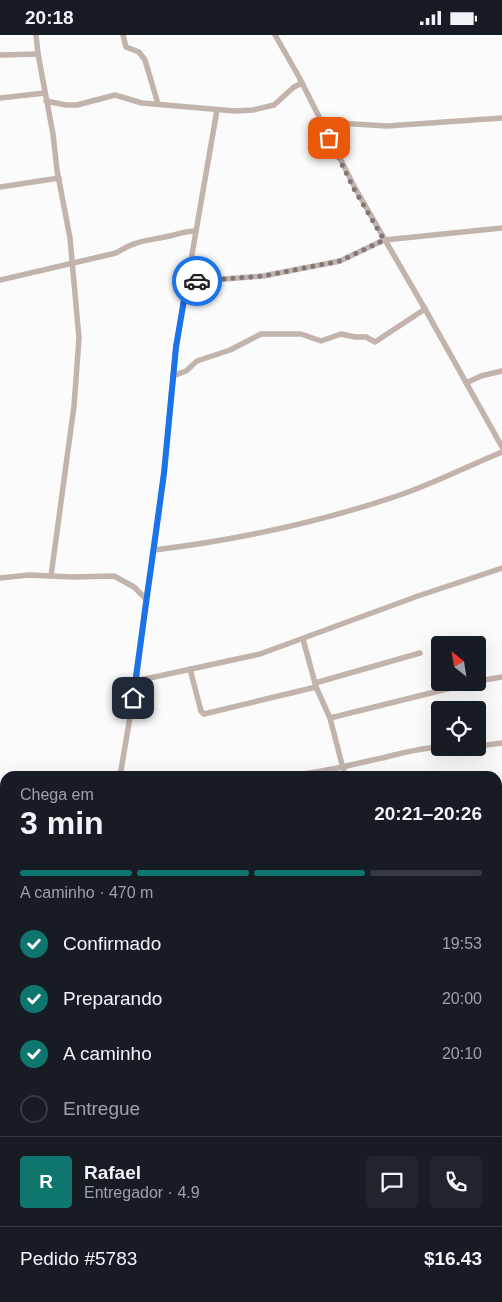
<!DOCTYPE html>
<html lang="pt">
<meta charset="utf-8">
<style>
:root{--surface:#171b24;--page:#20242c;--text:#f1f3f6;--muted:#9ea1a6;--line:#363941;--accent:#0f766e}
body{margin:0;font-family:Arial,sans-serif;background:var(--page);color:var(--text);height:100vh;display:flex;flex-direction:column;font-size:19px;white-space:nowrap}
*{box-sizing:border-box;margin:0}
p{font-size:16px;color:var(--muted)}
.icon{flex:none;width:28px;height:28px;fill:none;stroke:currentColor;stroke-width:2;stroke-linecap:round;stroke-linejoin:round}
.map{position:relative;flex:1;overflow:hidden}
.drawer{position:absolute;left:0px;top:736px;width:502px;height:531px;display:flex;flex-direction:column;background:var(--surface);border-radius:15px 15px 0 0;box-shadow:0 5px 20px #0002}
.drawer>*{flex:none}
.needle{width:32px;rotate:330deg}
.buttons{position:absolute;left:431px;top:601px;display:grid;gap:10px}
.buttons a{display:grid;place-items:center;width:55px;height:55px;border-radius:5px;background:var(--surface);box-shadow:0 5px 20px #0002;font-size:25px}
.pin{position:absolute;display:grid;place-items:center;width:42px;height:42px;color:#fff;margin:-21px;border-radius:10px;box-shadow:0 2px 8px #0006}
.courier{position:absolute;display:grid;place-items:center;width:50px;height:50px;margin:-25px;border:4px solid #1a73e8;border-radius:50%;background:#fff;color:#222;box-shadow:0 1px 6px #0007}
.overview em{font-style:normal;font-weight:700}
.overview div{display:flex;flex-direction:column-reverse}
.overview{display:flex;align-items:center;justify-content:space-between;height:85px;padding:0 20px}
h1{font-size:32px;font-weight:700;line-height:38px}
.bar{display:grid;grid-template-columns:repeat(4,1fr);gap:8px 5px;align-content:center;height:60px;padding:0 20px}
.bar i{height:6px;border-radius:4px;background:var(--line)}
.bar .on{background:var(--accent)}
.bar p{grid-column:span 4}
.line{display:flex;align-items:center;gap:12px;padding:0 20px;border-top:1px solid var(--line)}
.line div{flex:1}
.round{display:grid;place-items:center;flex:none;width:52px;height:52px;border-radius:5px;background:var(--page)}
ol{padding:0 20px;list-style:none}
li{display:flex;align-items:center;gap:15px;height:55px}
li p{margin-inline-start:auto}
li .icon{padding:5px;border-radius:50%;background:var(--accent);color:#fff;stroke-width:4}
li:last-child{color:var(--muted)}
li i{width:28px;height:28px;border:2px solid var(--line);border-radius:50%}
.status{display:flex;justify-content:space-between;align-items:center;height:35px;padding:0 25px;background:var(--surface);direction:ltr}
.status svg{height:14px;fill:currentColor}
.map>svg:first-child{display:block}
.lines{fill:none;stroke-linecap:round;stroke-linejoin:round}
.street{stroke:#c2b3ad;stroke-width:5.5}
.done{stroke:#817778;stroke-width:5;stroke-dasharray:0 9}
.route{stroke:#1a73e8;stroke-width:6}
</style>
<div class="status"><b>20:18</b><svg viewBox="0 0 49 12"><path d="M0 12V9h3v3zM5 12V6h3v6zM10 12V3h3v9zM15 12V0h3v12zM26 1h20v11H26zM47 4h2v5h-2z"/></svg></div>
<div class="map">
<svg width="502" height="1267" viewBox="0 0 502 1267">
<rect width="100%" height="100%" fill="#fbfbfb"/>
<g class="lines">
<g class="street">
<path d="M36,0L38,19L53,99L57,135L70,203L79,303L74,371L51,541"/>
<path d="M123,0L126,12L139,17L145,25L158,69"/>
<path d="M275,0L299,42L355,153L425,274L502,412"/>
<path d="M0,20L38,19"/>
<path d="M0,63L45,58"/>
<path d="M46,66L66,70H77L115,60L142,68L235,76L253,75L274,70L294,52L302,48"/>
<path d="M321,87L387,91L502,83"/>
<path d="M0,152L59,143"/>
<path d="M0,245L116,218C135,206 144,206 165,202C176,200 184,196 196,196"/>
<path d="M187,247L263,241L330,228L340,226L384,205L502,193"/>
<path d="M173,341L186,336L197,326L230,315L261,299H301L321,306L341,299L355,302H366L375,307L425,274"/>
<path d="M466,348L481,341L502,336"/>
<path d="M154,515C238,505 320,487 400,460C435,448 468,431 502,417"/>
<path d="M0,543L29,540L72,542L114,541L134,552L146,564"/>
<path d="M303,604L316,652L330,683L345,741"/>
<path d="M190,634L201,676L204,679L316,652"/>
<path d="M136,646L260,619L418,561L502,533"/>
<path d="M478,646L502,642"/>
<path d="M315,648L420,618"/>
<path d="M330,683L471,648"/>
<path d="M478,711L502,708"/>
<path d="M456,712H460"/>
<path d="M120,741L137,641L146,564L154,515L164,438L176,312L217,75"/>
<path d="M246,741H251"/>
<path d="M278,741C312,740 350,730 382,723C402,718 420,713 440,712"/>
<path d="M498,807L502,811"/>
<path d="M498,870L502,875"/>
<path d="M0,893H5"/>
<path d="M498,923L502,920"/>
<path d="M0,977H5"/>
<path d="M498,994L502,992"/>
<path d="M0,1029L5,1030"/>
<path d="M498,1045L502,1043"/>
<path d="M0,1097L5,1096"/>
<path d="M498,1110L502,1111"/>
<path d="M498,1151L502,1152"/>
<path d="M498,1197L502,1199"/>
<path d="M0,1236H5"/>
<path d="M498,1250L502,1232"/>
<path d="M197,1262L213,1267"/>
<path d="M407,1262L421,1267"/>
<path d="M52,1267L53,1262"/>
<path d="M162,1267L165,1262"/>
<path d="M321,1267V1262"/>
<path d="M493,1267L495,1262"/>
</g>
</g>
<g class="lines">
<path class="done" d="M197,246L263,241L330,228L340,226L384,205L354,154L329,103"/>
<path class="route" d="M133,663L164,438L176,312L187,247L197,246"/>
</g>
</svg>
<div class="buttons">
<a><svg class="needle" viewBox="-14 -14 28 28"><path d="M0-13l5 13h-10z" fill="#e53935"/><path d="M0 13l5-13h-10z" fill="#9ea1a6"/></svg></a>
<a><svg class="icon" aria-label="locate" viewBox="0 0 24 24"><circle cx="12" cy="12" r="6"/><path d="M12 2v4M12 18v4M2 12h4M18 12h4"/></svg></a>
</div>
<div class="pin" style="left:329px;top:103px;background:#ea580c"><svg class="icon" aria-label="bag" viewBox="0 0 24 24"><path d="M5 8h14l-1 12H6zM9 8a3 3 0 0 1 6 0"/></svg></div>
<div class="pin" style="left:133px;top:663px;background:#1f2937"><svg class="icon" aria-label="home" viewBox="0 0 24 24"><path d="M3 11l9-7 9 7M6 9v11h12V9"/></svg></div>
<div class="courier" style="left:197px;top:246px"><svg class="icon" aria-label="car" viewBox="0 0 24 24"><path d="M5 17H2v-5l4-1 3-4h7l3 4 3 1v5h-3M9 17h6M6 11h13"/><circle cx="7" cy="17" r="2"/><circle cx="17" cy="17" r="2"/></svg></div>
<section class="drawer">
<div class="overview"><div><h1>3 min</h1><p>Chega em</p></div><em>20:21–20:26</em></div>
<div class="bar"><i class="on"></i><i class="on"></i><i class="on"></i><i></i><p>A caminho · 470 m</p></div>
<ol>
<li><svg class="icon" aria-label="check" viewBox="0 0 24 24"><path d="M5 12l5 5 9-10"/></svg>Confirmado<p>19:53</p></li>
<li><svg class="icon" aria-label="check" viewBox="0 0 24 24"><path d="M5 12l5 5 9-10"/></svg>Preparando<p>20:00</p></li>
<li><svg class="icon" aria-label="check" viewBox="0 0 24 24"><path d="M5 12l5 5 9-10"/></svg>A caminho<p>20:10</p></li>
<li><i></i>Entregue</li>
</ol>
<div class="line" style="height:90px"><b class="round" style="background:var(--accent);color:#fff">R</b><div><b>Rafael</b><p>Entregador · 4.9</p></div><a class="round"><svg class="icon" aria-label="chat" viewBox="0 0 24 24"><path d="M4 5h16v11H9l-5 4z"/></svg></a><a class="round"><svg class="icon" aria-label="phone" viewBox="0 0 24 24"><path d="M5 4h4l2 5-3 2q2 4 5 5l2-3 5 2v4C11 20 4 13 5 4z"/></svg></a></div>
<div class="line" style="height:65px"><div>Pedido #5783</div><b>$16.43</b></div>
</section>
</div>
